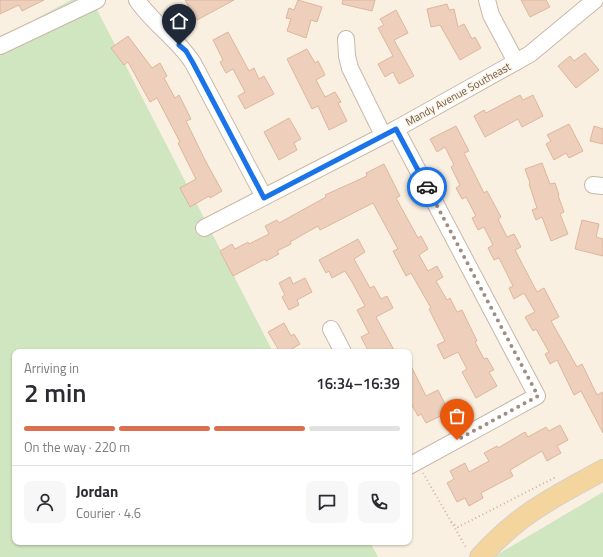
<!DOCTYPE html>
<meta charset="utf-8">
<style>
:root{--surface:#fff;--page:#f7f7f7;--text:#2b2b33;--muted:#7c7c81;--line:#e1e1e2;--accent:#db6f4f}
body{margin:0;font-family:"Titillium Web",sans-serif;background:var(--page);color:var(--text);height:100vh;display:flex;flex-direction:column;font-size:15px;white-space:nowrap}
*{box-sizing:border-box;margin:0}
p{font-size:13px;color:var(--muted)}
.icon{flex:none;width:22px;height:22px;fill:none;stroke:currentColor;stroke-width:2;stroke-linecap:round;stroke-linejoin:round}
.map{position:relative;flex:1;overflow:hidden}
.drawer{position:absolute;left:12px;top:349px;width:400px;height:196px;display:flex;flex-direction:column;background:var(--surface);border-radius:8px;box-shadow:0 1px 3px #0004}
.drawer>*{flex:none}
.pin{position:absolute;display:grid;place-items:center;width:34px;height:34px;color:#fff;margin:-41px -17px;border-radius:50% 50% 50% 0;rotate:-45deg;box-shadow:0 0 4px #0007}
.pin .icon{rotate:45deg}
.courier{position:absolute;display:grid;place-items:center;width:40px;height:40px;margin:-20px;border:3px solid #1a73e8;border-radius:50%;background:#fff;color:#222;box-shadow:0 1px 5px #0007}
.overview em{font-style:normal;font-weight:600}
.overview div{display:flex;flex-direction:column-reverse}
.overview{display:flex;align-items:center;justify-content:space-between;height:68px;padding:0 12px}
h1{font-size:26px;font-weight:600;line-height:30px}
.bar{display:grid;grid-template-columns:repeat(4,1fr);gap:6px 4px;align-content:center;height:48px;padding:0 12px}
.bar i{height:5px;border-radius:3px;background:var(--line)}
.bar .current{background:var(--accent)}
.bar p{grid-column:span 4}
.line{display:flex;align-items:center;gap:10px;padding:0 12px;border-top:1px solid var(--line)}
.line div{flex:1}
.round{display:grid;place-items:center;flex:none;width:42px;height:42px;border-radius:8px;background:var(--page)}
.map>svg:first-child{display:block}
.green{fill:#d0e6c1}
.building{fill:#edcfbb;stroke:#deb69d}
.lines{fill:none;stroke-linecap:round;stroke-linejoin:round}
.minor-casing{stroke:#c9b8a9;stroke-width:18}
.major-casing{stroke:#d7d0cc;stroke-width:22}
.path{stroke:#d1b39f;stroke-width:2;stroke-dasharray:1 3;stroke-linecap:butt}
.minor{stroke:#fff;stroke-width:16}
.major{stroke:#f4d59e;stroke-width:20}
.done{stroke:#a08d7f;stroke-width:4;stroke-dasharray:0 7.2}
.route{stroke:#1a73e8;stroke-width:5}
.labels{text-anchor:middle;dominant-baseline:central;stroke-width:3;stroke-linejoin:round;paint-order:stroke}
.street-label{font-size:11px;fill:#6f584a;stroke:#fdf5e7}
</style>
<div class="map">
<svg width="603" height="557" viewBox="0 0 603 557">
<rect width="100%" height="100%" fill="#faf0e1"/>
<g class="green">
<path d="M71,0H92L273,352H15V542H370L378,557H0V38Z"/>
<path d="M603,492V557H495V556Z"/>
</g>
<g class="building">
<path d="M0,0H44L22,11L19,5L0,14Z"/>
<path d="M185,0H234L197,20Z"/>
<path d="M298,0L322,7L317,22L311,20L306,38L287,31L291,19L286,18L289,8L294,10Z"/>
<path d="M343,0H375L372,11L342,4Z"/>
<path d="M521,0H546L550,7L530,17Z"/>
<path d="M447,4L449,10L454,9L458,27L464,24L472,39L475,37L481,48L460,60L440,25L431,27L427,9Z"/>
<path d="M396,10L408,33L394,40L414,76L399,84L393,72L385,77L378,64L393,56L378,28L384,25L380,19Z"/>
<path d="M228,32L249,71L254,68L259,79L264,76L274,94L245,109L238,96L245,92L233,69L226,73L220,62L223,60L213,40Z"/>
<path d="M128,36L152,68L160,63L167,76L164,78L175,98L179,95L191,119L186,121L205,160L222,191L210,198L209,196L190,207L180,188L196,179L178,143L180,142L157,98L150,102L128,62L124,65L111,48Z"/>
<path d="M307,49L315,63L318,61L325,75L316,80L325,97L335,92L341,102L338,103L347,121L329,130L318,106L312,109L287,59Z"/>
<path d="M585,53L599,70L576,88L558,66L570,56L574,61Z"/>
<path d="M520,95L523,100L533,95L543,116L522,127L518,119L485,137L474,116L484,110L486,113Z"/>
<path d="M289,118L301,139L294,143L297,150L279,160L264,132Z"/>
<path d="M569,124L583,151L569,158L566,153L554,160L546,144L551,141L547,135Z"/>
<path d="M456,126L469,151L464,153L484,193L487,191L501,217L498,219L507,237L514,234L521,247L515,250L537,292L544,288L559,317L551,321L577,367L582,364L597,395L603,392V433L581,391L574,395L557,360L550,364L545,354L549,352L536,329L533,331L525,317L535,312L524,293L514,299L509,288L513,286L499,258L494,260L488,248L493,245L484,227L478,230L472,218L476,216L466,197L462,199L456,188L460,185L451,167L454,165L445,147L437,152L430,139Z"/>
<path d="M594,126L603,129V144L590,141Z"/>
<path d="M542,163L550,184L555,183L559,195H558L564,212L560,214L568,234L551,241L542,217L536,220L532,210L537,208L529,184L530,183L525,169Z"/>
<path d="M384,164L400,196L396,198L418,238L421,236L428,249L419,255L428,271L437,266L443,277L436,281L447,300L450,298L457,312L462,310L477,341L475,342L484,359L487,358L494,370L489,372L497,386L476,398L462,372L467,369L458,352L444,359L437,345L445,341L429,309L431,308L411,273L406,276L393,251L398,249L373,203L320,230L318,226L290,242L291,244L277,251L279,254L266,261L265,259L233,276L220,251L232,244L235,249L248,242L249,244L269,234L265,226L277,220L279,223L326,197L325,195L367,176L366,173Z"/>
<path d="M582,220L599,224L596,237L603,239V256L575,249Z"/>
<path d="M358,239L365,252L354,259L370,288L374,286L381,299L387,296L393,308L376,317L395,352H369L361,337L369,333L357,310L365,306L352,282L345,271L332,278L329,271L326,273L319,260Z"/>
<path d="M290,277L293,284L305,278L312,292L297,300L299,305L289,310L282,297L285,295L279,283Z"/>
<path d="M284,323L291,336L294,334L300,344L287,352H280L268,332Z"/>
<path d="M409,362L426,396L438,390L449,412L426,423L421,414L418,416L409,400Z"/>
<path d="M560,425L568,440L557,446L561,453L547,461L542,451L510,470L513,476L481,493L483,498L469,506L465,498L457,502L447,483L454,479L450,471L465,463L469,472L489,461L484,453L497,446L498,448L525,432L528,437L546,427L549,431Z"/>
</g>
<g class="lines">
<g class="minor-casing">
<g id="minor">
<path d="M137,0C153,24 178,39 193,63L264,197"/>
<path d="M487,0L491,15L516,62"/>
<path d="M346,39L347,56L350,68L383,135"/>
<path d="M0,46L97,0"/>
<path d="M396,129L537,396L409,466"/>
<path d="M593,185L603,186"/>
<path d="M204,228L396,129L530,54L595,0"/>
<path d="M331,329L343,352"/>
</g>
</g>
<g class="major-casing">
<path id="major" d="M480,557C494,542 511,526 528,514C552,497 578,484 603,470"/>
</g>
<g class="path">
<path d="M423,473L467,549"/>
<path d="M451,522L458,527L556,477"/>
</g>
<use href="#minor" class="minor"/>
<use href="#major" class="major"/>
</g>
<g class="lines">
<path class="done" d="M427,187L538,396L457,440"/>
<path class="route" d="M179,45L186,51L193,63L264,198L396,129L427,187"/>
</g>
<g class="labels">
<g class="street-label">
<text transform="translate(458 94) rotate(-29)">Mandy Avenue Southeast</text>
</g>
</g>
</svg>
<div class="pin" style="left:457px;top:440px;background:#ea580c"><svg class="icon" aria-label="bag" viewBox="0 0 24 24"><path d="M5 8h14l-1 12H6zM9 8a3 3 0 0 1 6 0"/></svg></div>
<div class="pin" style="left:179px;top:45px;background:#1f2937"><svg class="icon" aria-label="home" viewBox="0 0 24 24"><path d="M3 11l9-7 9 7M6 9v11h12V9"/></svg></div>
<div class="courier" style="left:427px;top:187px"><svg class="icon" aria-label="car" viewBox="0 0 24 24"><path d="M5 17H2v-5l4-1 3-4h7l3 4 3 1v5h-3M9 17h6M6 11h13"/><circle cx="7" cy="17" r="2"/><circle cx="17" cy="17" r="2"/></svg></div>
<section class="drawer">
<div class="overview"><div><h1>2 min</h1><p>Arriving in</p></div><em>16:34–16:39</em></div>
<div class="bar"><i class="current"></i><i class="current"></i><i class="current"></i><i></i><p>On the way · 220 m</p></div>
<div class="line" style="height:72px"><a class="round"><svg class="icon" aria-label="person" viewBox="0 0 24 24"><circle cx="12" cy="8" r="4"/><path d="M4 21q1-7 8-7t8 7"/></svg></a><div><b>Jordan</b><p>Courier · 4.6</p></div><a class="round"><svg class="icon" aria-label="chat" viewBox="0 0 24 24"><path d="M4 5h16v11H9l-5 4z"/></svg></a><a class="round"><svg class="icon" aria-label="phone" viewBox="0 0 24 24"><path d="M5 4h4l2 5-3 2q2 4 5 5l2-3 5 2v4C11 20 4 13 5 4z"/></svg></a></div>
</section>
</div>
